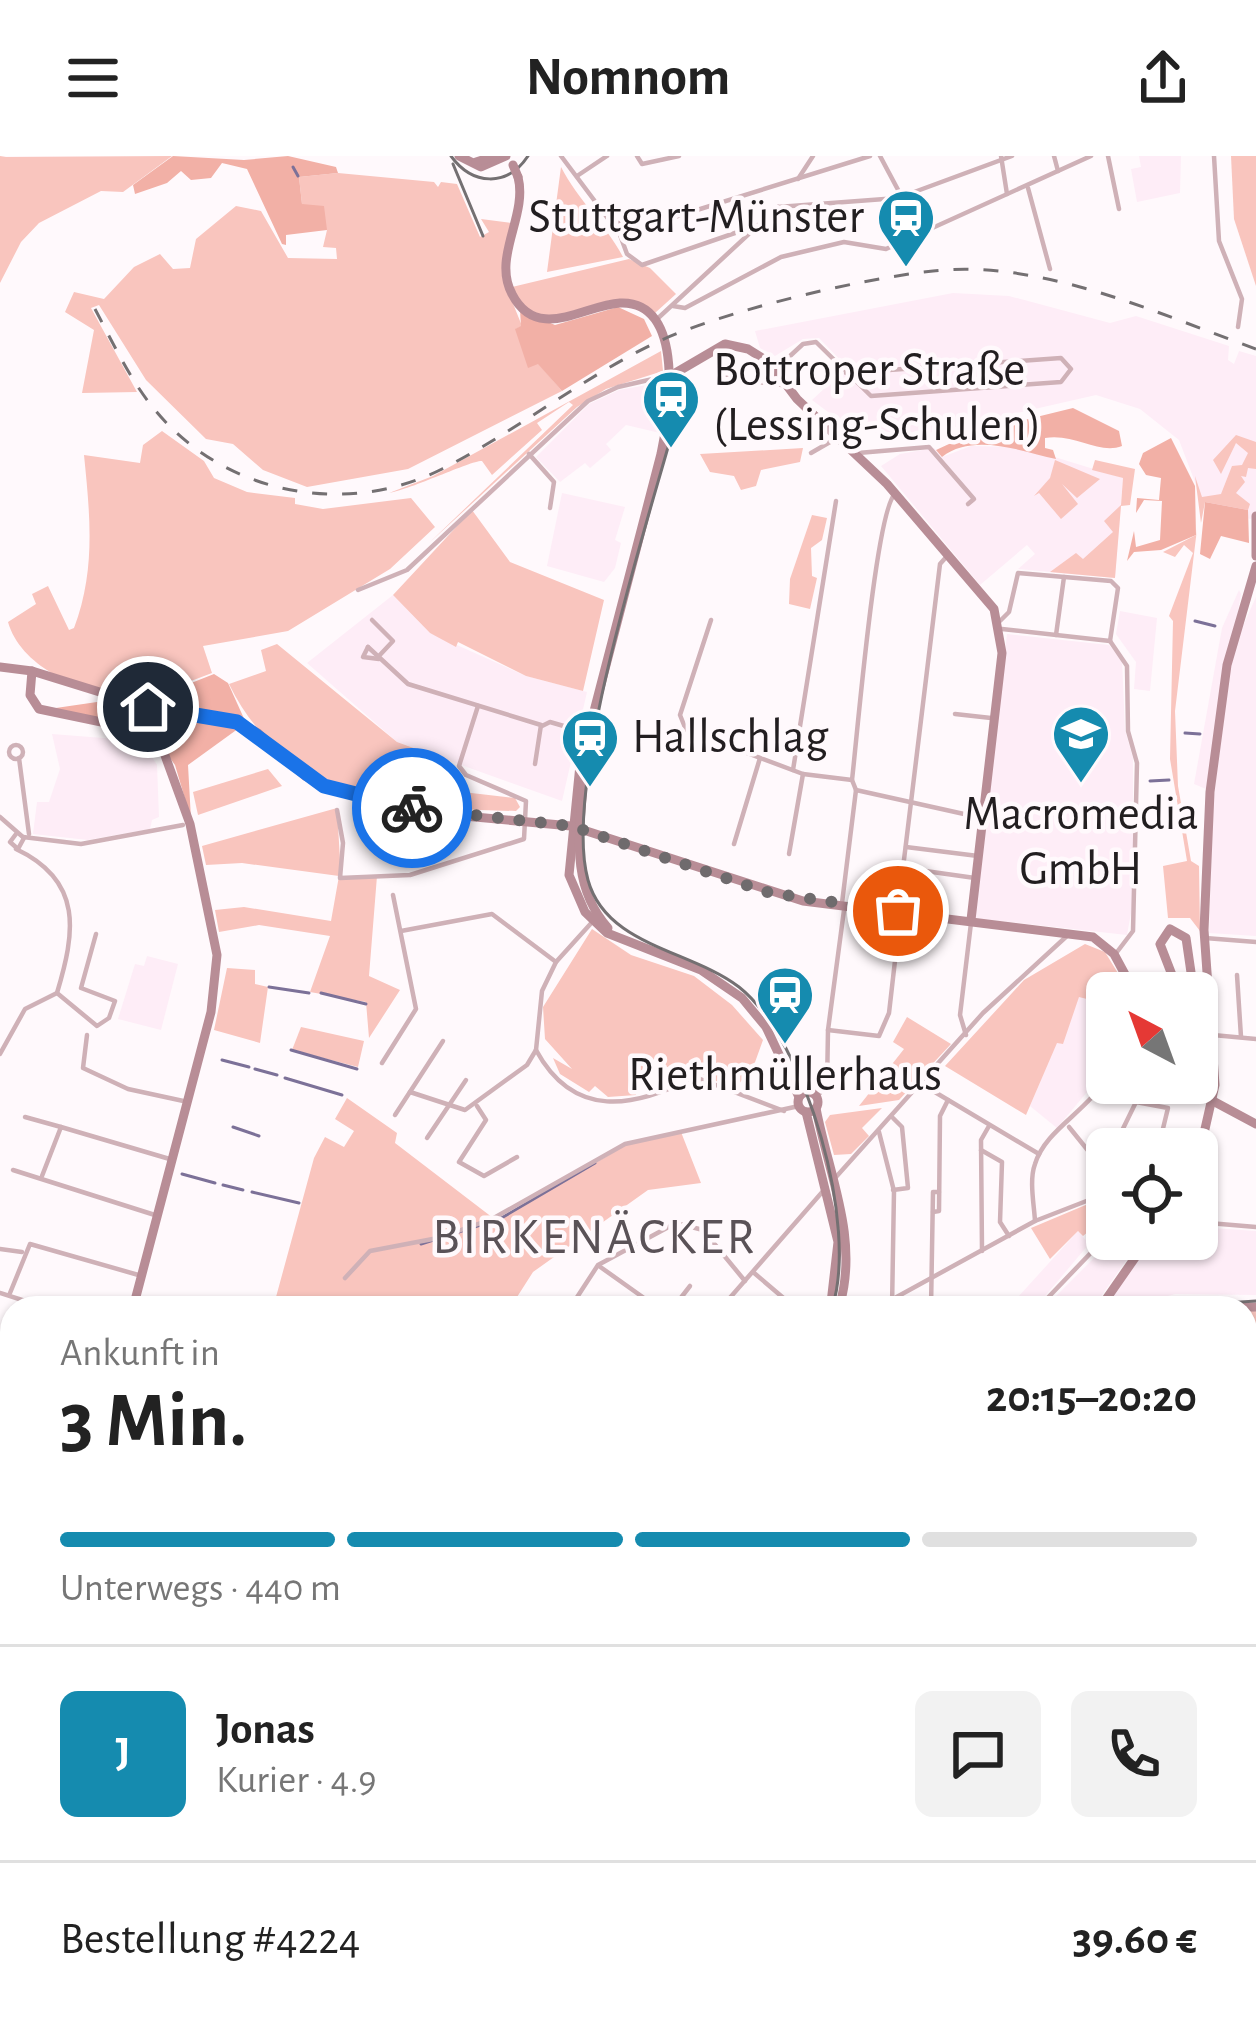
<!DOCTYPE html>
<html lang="de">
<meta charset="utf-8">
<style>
:root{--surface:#fff;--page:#f2f2f2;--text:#222;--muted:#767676;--line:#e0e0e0;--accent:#158baf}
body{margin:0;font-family:"Alegreya Sans",sans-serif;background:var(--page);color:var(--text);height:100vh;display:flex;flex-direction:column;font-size:45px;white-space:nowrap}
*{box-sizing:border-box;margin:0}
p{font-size:39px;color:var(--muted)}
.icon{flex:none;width:66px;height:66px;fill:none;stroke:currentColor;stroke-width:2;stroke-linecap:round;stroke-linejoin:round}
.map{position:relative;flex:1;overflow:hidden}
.side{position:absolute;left:0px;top:1140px;width:1257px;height:744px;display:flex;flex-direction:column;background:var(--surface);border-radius:36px 36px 0 0;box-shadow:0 3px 9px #0004}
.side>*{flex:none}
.needle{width:78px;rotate:319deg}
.buttons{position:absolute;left:1086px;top:816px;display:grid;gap:24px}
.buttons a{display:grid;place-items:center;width:132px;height:132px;border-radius:18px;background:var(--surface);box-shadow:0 3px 9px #0004;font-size:60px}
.pin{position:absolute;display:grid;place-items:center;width:102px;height:102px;color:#fff;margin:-51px;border:6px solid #fff;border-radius:50%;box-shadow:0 3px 12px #0007}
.courier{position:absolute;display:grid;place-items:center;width:120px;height:120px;margin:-60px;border:9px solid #1a73e8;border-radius:50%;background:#fff;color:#222;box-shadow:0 3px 15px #0007}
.overview em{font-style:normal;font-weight:600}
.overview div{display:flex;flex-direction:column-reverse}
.overview{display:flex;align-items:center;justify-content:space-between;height:204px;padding:0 60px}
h1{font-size:78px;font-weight:600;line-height:90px}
.bar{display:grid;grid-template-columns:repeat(4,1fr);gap:18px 12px;align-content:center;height:144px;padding:0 60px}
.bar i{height:15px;border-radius:9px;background:var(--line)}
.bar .on{background:var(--accent)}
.bar p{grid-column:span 4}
.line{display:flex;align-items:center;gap:30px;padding:0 60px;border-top:3px solid var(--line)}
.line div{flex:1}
.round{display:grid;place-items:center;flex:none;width:126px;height:126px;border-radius:18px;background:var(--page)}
header{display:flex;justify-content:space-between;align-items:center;height:156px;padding:0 60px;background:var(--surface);font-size:54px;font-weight:600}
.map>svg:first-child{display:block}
.built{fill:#feedf7}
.green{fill:#f9c5be}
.forest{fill:#f2b0a6}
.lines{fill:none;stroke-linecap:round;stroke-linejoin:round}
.stream{stroke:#7c7198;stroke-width:3}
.primary-tunnel{stroke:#ded8db;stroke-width:12;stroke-dasharray:12 6;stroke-linecap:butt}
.street{stroke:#cfb1b7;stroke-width:4.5}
.secondary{stroke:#b88d96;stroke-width:9}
.primary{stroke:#a6727e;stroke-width:12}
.tram{stroke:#747072;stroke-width:3}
.rail{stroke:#747072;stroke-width:3;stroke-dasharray:15 15;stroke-linecap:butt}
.secondary-bridge{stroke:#b88d96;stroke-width:9}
.done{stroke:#6f6b6d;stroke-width:12;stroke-dasharray:0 21.6}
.route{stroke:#1a73e8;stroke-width:15}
.labels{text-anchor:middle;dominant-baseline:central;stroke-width:9;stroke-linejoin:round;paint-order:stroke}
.poi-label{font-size:48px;fill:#221e20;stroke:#fff9fc;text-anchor:start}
.neighbourhood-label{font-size:51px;letter-spacing:3px;fill:#5a5257;stroke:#fff9fc}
</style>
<header><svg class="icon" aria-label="menu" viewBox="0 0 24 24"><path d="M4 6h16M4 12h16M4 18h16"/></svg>Nomnom<svg class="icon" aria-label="share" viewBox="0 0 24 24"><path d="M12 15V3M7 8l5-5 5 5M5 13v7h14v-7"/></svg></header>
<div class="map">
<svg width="1256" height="1884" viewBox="0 0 1256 1884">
<rect width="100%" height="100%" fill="#fff9fc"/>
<g class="built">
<path d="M1139,0H1181L1180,37L1137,46L1131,13L1141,11Z"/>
<path d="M953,137L1009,140L1110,167L1136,160L1229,190L1228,204L1234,208L1239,195L1256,200V355L1251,363L1222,357L1201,342L1179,284L1140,253L1096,239L929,277H870L844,268L812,244L840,218L864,213L848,212L819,182L803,183L775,200L760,192L755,175Z"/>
<path d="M658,227L666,234L660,277L626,269L606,288L611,294L590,312L585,307L560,326L536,301L589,248L619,234Z"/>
<path d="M971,290L1022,291L1123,322L1115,422L1018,413L1035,398L1027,389L980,429L881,310L900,298L934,292L942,301Z"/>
<path d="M562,337L625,351L615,384L621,387L615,412L604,426L547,410Z"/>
<path d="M1239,434L1241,438L1206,633L1194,628L1222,472Z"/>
<path d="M393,439L430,477L526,520L587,536L562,645L397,586L307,507Z"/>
<path d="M1256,441V780L1209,777L1213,647L1233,492Z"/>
<path d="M1120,455L1157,462L1150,535L1134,533L1136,506L1116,478Z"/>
<path d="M1007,478L1109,489L1122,504L1125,574L1133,602V746L1127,779L974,762Z"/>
<path d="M52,578L142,585L157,609L159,661L152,664L150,673L88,684L33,678L37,646H49L60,613Z"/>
<path d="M147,800L178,808L161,874L118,863L135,808L144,810Z"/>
<path d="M1079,840L1107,848V912L1057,972L1030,950L1057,886L1062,888Z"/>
<path d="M1197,1071L1256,1075V1139L1175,1138L1124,1152L1109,1146L1153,1083L1193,1085Z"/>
<path d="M1078,1075L1089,1088L1035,1152H1008Z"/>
<path d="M1113,1083H1141L1093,1152H1044Z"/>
<path d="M1256,1779V1884H1051L1054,1872H1245V1781Z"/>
<path d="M12,1866V1872H166V1884H0V1872Z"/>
</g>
<g class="green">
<path d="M0,0L6,1L172,0L123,36L101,35L39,67L21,86L0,127Z"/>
<path d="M1231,0H1256V130L1234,63Z"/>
<path d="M561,11C578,44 607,70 623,101L547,116Z"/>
<path d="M338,17L434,26L438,31L441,26L457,28L480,81L489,76L481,63L511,67L502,120L522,170L516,173L529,211L538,207L562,235L408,313L307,331L263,314L233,288L206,283L146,224L99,149L91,152L137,236L82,237L94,174L65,156L74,136L104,143L134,111L160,98L173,113L190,112L196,83L236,50L261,55L288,102L337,103L336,92L323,91L327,74L302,48L299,21Z"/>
<path d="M629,103L650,112L676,138L655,157C647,153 638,145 628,144C585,138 543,192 512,131Z"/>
<path d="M661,195L663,215L606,233L577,251L429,387L573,249L569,246L537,267L542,274L492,319L482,305C472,304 412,333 389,337L433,320Z"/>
<path d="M162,275L204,305L214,322L247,336L295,342V348L323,353L411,342L435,371L390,413L288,475L203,490L212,517L170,533L167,528C153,533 136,540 121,539C77,536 20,509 8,466L36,448L32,438L48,430L69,474L74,472C96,414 90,359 84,299L140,307L143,289Z"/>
<path d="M1236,279L1256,286V313L1248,312L1246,321L1241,320L1245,326L1236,337L1250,348L1248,354L1205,346L1201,367L1195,320L1202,341L1221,338L1232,310L1242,309L1248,297L1236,287L1221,318L1213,304Z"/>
<path d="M803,292L800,306L761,314L756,330L741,334L734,320L710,316L700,298Z"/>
<path d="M1055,304L1100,323L1077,342L1062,328L1078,348L1061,363L1039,337L1034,340L1050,322Z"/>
<path d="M1095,304L1135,313L1130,349L1121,350L1115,422L1050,416L1076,397L1083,403L1113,376L1104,365L1121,349L1123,322L1092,314Z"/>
<path d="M472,354L510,406L604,444L583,535L526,520L458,486L456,491L430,477L393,439Z"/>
<path d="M812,359L827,362L822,384L811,392L812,420L817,422L810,453L789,448L790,423Z"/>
<path d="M1197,373L1175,555L1178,630L1191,705L1199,710L1200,775L1190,762H1168L1163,710L1187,705L1170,603L1173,465L1169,460L1193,397L1184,389L1175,401L1163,396L1196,379Z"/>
<path d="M277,488L397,586L430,598L445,613L437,633L515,642L520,651L516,655C402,653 284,642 229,528L266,515L261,494Z"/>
<path d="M268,613L282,630L198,659L193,636Z"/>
<path d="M337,652L341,721L377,720L369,820L400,834L369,882L366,846L310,836L330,780L259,769L219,776L215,754L244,751L331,765L339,720L242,707L206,709L202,690Z"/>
<path d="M592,773L631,799L694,820L732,849L763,884L754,909L734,934L683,908L679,916L655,906L634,919L636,939L608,941L595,930L589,936L560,918L553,902L572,913L545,883L543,851Z"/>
<path d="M1085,788L1105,796L1124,827L1118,837H1107V848L1079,841L1063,888L1057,887L1026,959L945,910L1024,824Z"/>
<path d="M227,812L255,814V828L268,831L260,887L214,874Z"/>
<path d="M907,861L951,888L899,944L859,950L904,893L893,886Z"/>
<path d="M301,871L364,885L358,911L292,894Z"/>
<path d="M347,942L397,977L395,987L497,1065L626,989L681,976L701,1027L648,1034L533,1116L510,1152H273L314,1002L325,981L344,991L354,975L335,963Z"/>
<path d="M882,952L862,972L869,980L851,998L834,999L825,966L830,959Z"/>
<path d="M1107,1040V1060L1083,1080L1078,1075L1050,1103L1031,1072Z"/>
<path d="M1245,1155H1256V1727L1245,1729Z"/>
</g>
<g class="forest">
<path d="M173,0L244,4L288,0L336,11L338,17L299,21L302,48L324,50L327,74L286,79V89L282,88L247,13L222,7L211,22L191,24L181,15L167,27L135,38L133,29Z"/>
<path d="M618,151L644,163L652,180L562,235L538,208L528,212L515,173L521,170L520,154L555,169Z"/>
<path d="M1073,252L1119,275L1122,290C1099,299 1075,277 1045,282V292L1053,294L1056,303C1023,296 974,276 942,301L936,294L975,276Z"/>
<path d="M1171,282L1195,330L1196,379L1161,394L1134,396L1127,405L1134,375L1136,391L1160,384L1162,345L1144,344L1136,357L1137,342L1159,344L1161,322L1146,319L1139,308L1143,297Z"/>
<path d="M1205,346L1248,354L1249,387L1221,380L1210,403L1200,398Z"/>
<path d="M214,518L228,527L246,567L188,609L191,663L175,609L153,578L49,553L138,540L167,530L171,535Z"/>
</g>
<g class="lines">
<g class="stream">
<path d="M293,11L298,20"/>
<path d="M1195,465L1215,470"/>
<path d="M1185,577L1200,578"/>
<path d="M1150,625L1169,624"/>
<path d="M269,831L309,837"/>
<path d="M321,837L366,848"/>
<path d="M291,894L357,913"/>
<path d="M222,904L249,911"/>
<path d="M255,913L277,919"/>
<path d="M285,922L342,939"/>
<path d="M233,971L259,980"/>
<path d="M182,1018L215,1027"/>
<path d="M223,1029L243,1034"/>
<path d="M252,1036L299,1047"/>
<path d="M498,1064L595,1007"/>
<path d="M421,1088L490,1066"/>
<path d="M2,1648L12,1631"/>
</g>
<g class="primary-tunnel">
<path d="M1245,1474L1256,1473"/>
<path d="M1245,1487L1256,1486"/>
</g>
<g class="street">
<path d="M561,0L609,64L636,73L870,0"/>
<path d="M637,0L642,8L679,0"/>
<path d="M880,0L921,77"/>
<path d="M1001,0L1007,38"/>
<path d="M1054,0L1058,15"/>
<path d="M1108,0L1119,53"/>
<path d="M1214,0L1219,85L1242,143L1238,171"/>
<path d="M577,20L607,0"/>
<path d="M798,23L813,0"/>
<path d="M1028,32L1050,113"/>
<path d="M778,51L898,42L1012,0"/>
<path d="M616,68L627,98L642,109L764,67"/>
<path d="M673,150L685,152L781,101L844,86L886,93L1091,0"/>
<path d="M655,165L778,51"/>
<path d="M776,213L803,188L816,186L871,240L1061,226L1071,213L1061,202L846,217"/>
<path d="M720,221L782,229"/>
<path d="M811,297L837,282"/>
<path d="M858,297L929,291L974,343L968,348"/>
<path d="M529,298L554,326L550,352"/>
<path d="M358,434L407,414L588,245L618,231L666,220"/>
<path d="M372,464L393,485L378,501"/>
<path d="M711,464L680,559L686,574L803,618L852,624"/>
<path d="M1000,465L1009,456L1018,417L1111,425L1118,432L1110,485"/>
<path d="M1002,473L1110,485"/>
<path d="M1056,479L1064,421"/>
<path d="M1110,485L1127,510L1128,575L1137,607L1133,775L1117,796"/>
<path d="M368,491L408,528L541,569L535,608"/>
<path d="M368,491L363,501L379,503"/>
<path d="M955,558L991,562"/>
<path d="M542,570L550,566L574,573"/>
<circle cx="16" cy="596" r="7"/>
<path d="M19,602L29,678"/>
<path d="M793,614L836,345"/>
<path d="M856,634L852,624C857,582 876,354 895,338"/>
<path d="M856,634L982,662"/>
<path d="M337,654L343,687L340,722L410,719L524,683L526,645L466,619L459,610L478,550"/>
<path d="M0,661L24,682L18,693L10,686L16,678"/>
<path d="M23,681L81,688L183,669"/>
<path d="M734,688L760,602"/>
<path d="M906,691L978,700"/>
<path d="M16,693C84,725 75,777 57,837L97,870L109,862L115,845L81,832L96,778"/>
<path d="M789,698L803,618"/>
<path d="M904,712L975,722"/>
<path d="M842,747L856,634"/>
<path d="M898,753L940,408L948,399"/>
<path d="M401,775L492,758L556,806"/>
<path d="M1205,782L1256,786"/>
<path d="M1237,819L1241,881"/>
<path d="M828,874L879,880L889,857L900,761"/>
<path d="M87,879L83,912L128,933L188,946"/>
<path d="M966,879L960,859L971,767"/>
<path d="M1213,879L1256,883"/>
<path d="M536,894C574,964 634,952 695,921L784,955"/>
<path d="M0,898L25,853L57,837"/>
<path d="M382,907L416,853L393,739"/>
<path d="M1103,928L1136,946L1168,952L1158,993"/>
<path d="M923,929L1039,998"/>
<path d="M410,936L465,954L527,909L536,894L542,835L556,806L594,764"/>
<path d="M816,941L827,930L828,874L844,754"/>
<path d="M477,950L486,964L459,1006L484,1020L517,1001"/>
<path d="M395,959L443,885"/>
<path d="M25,961L61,971"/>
<path d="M893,962L902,971L908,1032L893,1034"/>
<path d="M1069,971L1107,1018"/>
<path d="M879,976L894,1035L892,1152"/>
<path d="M427,982L466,924"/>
<path d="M1113,993L1136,946"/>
<path d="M981,994L1002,1006L1000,1066L1009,1080"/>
<path d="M1098,1007L1107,999"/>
<path d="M13,1014L158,1060"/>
<path d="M42,1020L61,971L173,1004"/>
<path d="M836,1021L983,857L1068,779"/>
<path d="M933,1056L939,1055L940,960L948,944"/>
<path d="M1035,1065C1034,1048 1029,1024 1035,1008C1046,972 1091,954 1107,919"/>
<path d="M1197,1066L1256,1071"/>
<path d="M0,1093L22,1096"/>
<path d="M982,1095L981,984L989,970"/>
<path d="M599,1110L658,1152"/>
<path d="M753,1116L787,1145L811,1152"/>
<path d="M345,1122L370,1095L438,1082L492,1063L625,988L799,950"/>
<path d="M0,1137L47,1152"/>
<path d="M10,1137L30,1088L142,1120"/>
<path d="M570,1152L598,1109L676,1067L703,1074L745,1125"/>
<path d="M673,1152L690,1130"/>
<path d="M721,1152L824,1034"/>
<path d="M857,1152L893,1143L1035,1065L1107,1037"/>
<path d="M931,1152L933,1036H939"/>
<path d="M1038,1152L1107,1080"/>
<path d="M0,1197L12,1200"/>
<path d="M0,1389L12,1383"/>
<path d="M174,1874L194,1883L215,1872"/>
<path d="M332,1884L345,1872"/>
<path d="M412,1884L415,1872"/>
<path d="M514,1884L518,1872"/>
<path d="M570,1884L578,1872"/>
<path d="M638,1884L642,1872"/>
</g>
<g class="secondary">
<path d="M459,0L481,11L506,0"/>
<path d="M476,6L495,0"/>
<path d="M518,21C528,60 492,101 512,138C537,187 584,149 620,147C687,144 669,262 661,298L580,609L569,719L585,756L607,777L701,814L742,842L766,871L799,941"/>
<path d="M672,219L725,188L748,193L770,207L797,243L887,328L994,453L1002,497L971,764"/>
<path d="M1256,360V400"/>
<path d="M0,511L32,515L148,551L237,566L258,577L305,620L345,637L432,657L571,670L803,745L1093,781L1114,798L1135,837"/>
<path d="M32,515L30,539L39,553L135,573L163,594L190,668L217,799L211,856L133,1152"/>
<path d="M583,629C579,681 571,730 608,772"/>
<path d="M1179,837L1160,788L1170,773L1186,782L1194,837"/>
<path d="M1197,857L1207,937L1213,945"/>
<circle cx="808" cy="946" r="10"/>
<path d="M1213,945L1256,968"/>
<path d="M816,952C828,1017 859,1081 840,1148"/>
<path d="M806,956L838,1086L831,1147"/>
<path d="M1197,1008L1215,929L1204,774L1210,636L1227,509L1256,410"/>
<path d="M1100,1152L1148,1083"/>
<path d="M1185,1152L1256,1151"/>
<path d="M0,1256L12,1258"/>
<path d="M0,1363L12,1356"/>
<path d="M0,1793L12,1798"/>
<path d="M711,1872L723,1884"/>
<path d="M722,1872L734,1884"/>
<path d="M173,1884L174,1872"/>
<path d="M801,1884L835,1872"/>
<path d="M1042,1884L1045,1872"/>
</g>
<g class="primary">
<path d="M0,1713L12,1717"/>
<path d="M0,1726L12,1730"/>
<path d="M0,1867L12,1859"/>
<path d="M433,1872L443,1884"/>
<path d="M447,1872L454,1884"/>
</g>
<g class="tram">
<path d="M451,0C472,29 507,32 528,0"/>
<path d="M453,8L483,80"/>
<path d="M674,270C646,372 562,630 588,724C606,790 691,794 739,831C807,885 859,1071 832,1152"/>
<path d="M1148,1152L1256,1145"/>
<path d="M0,1720L12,1724"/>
<path d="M438,1872L447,1884"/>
<path d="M714,1872L727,1884"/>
</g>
<g class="rail">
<path d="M95,153C113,187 130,224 155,254C224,338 345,362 442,313C515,276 579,224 653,188C719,156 858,123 933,115C1041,103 1156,157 1256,193"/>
<path d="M1000,1872L1063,1884"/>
<path d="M1048,1872L1089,1884"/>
<path d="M880,1884L947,1872"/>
</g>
<path class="secondary-bridge" d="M513,9L518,21"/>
</g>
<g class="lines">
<path class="done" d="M412,652L571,670L770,737L898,755"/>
<path class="route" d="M148,551L237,566L324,630L412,652"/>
</g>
<defs>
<g id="station-pin" transform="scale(3)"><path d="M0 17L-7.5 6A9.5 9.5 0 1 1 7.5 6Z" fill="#158baf" stroke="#fff9fc"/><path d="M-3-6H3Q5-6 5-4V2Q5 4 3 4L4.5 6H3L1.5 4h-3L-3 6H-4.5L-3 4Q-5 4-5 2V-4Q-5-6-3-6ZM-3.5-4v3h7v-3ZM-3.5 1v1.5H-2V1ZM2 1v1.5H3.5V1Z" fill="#fff"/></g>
<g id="university-pin" transform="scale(3)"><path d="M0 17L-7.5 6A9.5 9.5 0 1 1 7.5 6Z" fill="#158baf" stroke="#fff9fc"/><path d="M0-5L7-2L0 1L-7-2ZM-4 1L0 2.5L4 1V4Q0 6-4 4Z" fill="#fff"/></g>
</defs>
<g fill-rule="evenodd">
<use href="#station-pin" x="906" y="62"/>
<use href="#station-pin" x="671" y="243"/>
<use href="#university-pin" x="1081" y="578"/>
<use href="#station-pin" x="590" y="582"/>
<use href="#station-pin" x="785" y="839"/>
</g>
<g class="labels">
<g class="poi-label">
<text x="864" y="62" text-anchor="end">Stuttgart-Münster</text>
<text x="713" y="215">Bottroper Straße<tspan x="713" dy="55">(Lessing-Schulen)</tspan></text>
<text x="632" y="582">Hallschlag</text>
<text x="1081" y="659" text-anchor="middle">Macromedia<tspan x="1081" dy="55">GmbH</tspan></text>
<text x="785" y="920" text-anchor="middle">Riethmüllerhaus</text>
</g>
<g class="neighbourhood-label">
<text x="595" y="1081">BIRKENÄCKER</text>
</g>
</g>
</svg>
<div class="buttons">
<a><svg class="needle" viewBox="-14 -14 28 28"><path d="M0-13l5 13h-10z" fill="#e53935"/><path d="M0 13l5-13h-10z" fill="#767676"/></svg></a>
<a><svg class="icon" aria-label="locate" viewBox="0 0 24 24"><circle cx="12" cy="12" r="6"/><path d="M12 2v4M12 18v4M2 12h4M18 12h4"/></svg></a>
</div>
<div class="pin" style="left:898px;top:755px;background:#ea580c"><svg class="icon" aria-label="bag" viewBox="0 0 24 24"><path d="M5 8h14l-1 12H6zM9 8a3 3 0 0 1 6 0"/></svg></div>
<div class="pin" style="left:148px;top:551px;background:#1f2937"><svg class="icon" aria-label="home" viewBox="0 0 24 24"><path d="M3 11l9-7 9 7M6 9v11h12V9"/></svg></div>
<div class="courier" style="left:412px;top:652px"><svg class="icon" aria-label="bike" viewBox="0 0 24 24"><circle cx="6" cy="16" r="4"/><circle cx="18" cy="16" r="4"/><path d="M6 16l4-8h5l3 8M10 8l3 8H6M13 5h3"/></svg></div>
<section class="side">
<div class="overview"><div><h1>3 Min.</h1><p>Ankunft in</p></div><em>20:15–20:20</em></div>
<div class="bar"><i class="on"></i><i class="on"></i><i class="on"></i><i></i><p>Unterwegs · 440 m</p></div>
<div class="line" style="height:216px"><b class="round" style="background:var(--accent);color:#fff">J</b><div><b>Jonas</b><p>Kurier · 4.9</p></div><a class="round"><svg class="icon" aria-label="chat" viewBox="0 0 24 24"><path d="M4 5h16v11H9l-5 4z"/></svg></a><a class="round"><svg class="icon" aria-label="phone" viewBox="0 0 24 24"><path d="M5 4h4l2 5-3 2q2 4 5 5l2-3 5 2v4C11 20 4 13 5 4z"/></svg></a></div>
<div class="line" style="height:156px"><div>Bestellung #4224</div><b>39.60 €</b></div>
</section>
</div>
